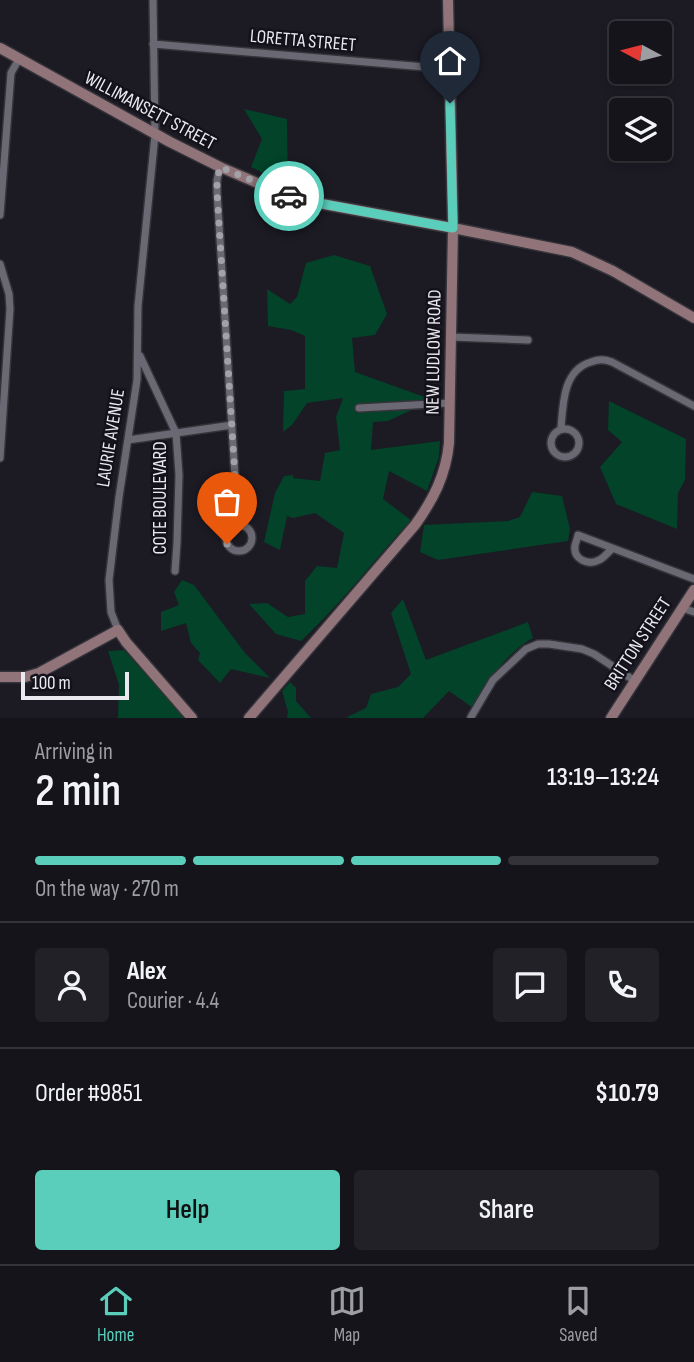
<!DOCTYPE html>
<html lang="en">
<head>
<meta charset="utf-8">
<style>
  :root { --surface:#15141a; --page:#222127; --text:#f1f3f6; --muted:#9d9ea2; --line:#343339; --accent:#5bcebb }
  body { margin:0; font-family:"Sofia Sans Condensed",sans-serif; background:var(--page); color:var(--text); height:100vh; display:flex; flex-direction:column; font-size:26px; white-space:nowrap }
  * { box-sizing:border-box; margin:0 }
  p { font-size:23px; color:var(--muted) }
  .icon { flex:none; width:38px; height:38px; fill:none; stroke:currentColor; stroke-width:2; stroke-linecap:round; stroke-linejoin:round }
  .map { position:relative; height:718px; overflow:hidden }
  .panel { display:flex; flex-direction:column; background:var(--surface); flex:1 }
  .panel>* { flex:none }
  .needle { width:46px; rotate:277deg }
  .controls { position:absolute; left:609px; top:21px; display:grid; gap:14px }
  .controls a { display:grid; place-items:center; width:63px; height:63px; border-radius:7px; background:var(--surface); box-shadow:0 4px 10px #0003,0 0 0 2px var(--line); font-size:35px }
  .scale { position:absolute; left:21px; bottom:18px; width:108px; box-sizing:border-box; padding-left:7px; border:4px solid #eae9ef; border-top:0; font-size:19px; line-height:24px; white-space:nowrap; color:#eae9ef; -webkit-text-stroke:5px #13111a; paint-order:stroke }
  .pin { position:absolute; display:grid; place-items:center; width:60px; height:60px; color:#fff; margin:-72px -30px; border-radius:50% 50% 50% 0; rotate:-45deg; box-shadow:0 0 7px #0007 }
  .pin .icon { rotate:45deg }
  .courier { position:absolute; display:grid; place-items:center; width:70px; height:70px; margin:-35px; border:5px solid #5bcebb; border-radius:50%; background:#fff; color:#222; box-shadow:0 2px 9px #0007 }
  .headline em { font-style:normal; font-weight:600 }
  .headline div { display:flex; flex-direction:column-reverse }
  .headline { display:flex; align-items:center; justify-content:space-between; height:119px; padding:0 35px }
  h1 { font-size:46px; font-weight:600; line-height:52px }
  .bar { display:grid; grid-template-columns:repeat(4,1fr); gap:10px 7px; align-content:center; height:84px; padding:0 35px }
  .bar i { height:9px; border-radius:5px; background:var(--line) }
  .bar .active { background:var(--accent) }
  .bar p { grid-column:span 4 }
  .line { display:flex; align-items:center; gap:18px; padding:0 35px; border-top:2px solid var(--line) }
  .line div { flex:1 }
  .round { display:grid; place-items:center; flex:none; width:74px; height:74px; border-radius:7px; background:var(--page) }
  .primary-button { display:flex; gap:14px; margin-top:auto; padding:14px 35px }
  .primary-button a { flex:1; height:80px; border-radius:7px; background:var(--accent); color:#111; font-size:28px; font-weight:600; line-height:80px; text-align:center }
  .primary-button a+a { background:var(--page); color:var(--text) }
  .tab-bar { display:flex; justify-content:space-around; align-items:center; height:98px; border-top:2px solid var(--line); background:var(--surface); font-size:19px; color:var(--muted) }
  .tab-bar a { display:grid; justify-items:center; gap:4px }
  .tab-bar .active { color:var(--accent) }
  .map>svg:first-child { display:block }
  .green { fill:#024329 }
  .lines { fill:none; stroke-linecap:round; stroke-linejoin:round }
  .street-casing { stroke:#343339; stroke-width:10 }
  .secondary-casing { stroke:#343339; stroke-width:13 }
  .street { stroke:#6a6873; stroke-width:7 }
  .secondary { stroke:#90747a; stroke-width:10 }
  .done { stroke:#a2a1a8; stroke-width:7; stroke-dasharray:0 12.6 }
  .route { stroke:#5bcebb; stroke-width:9 }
  .labels { text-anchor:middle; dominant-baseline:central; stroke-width:5; stroke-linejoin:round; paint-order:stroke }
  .street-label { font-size:19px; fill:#eae9ef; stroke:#13111a }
</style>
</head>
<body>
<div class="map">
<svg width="694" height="718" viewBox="0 0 694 718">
  <rect width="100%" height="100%" fill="#1c1a23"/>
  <path class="green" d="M244 109 287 119 288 186 251 167 262 139Z
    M334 255 370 266 387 314 375 335 352 338 355 372 433 400 388 421 373 422 371 450 440 441 439 457 427 491 389 471 383 499 411 520C374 560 341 604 301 641L276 634 249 604 267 603 288 617 305 614V581L317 566 337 568 344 533 315 513 293 518 287 516 280 550 264 542 275 493 284 476 293 475V478L320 481 325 453 340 450 336 417 343 398 307 403 292 425 283 432 284 391 305 389V336L291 330 268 326 267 289 290 304 297 297 306 263Z
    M609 401 686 439 685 480 678 493 677 529 616 504 600 467 622 442 608 430Z
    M532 492 562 496 570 529 568 541 438 560 420 552 424 525 508 521 520 517Z
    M182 580 194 585 245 653 270 678 231 669 220 683 198 660 200 653 191 643 186 623 161 631V612L179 605 174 592Z
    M403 599 426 660 528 622 533 638C505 654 488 681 473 708L449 691 423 718H348L347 717 366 708 371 694 398 687 411 674 391 613Z
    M124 650 185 718H118L119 685 108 651Z
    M290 682 296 688V701L311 718H287L288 712 282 691Z"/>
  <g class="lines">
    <g class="street-casing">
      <path id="street" d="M153 44 449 69
        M220 167 217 180V192L238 524
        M0 215 11 73 19 59
        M0 264 9 294 10 309 0 458
        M451 337 528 340
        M140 356 176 433 179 475 177 543 175 571
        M359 408 450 403
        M561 428C563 404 563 370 591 362 599 359 604 359 612 362L694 406
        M551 443a14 14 0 1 1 28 0a14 14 0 1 1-28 0Z
        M128 440 232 425
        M226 538a13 13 0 1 1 26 0a13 13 0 1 1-26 0Z
        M612 549C608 552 604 558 599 560 588 566 573 559 575 546 575 544 578 537 578 535L694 579
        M682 608 694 612
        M118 630 111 612 109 580 119 497 137 380 138 306 155 135 153 0
        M471 717 493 680 526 649 538 644H549L582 649 594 654 635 681"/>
    </g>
    <g class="secondary-casing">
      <path id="secondary" d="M0 48 170 142 220 167 269 188 295 198 323 204 453 228 572 252 613 271 694 318
        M0 677H25L39 673 118 630 126 642 192 718
        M249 718 415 525C433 500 446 475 449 443L453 228 448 0
        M611 718 694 590"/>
    </g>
    <use href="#street" class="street"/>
    <use href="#secondary" class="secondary"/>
  </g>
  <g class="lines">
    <path class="done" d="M227 544C224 534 228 527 238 524L217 192V180L220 167 289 196"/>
    <path class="route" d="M289 196 323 204 453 228 450 103"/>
  </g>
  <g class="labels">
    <g class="street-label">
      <text transform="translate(303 41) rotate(5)">LORETTA STREET</text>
      <text transform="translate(150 111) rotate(28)">WILLIMANSETT STREET</text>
      <text transform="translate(434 352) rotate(-89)">NEW LUDLOW ROAD</text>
      <text transform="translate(111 438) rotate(-81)">LAURIE AVENUE</text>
      <text transform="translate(160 498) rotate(-90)">COTE BOULEVARD</text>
      <text transform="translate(638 644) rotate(-57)">BRITTON STREET</text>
    </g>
  </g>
</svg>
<div class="controls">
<a><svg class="needle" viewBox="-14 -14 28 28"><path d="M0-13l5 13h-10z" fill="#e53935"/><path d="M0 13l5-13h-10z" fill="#9d9ea2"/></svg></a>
<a><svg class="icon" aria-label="layers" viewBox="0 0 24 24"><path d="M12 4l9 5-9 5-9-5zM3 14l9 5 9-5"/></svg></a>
</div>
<div class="scale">100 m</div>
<div class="pin" style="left:227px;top:544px;background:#ea580c"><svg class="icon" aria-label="bag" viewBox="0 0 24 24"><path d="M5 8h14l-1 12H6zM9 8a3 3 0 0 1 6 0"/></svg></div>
<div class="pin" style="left:450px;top:103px;background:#1f2937"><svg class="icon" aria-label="home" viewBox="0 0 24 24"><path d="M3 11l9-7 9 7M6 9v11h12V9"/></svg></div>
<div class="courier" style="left:289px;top:196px"><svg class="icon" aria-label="car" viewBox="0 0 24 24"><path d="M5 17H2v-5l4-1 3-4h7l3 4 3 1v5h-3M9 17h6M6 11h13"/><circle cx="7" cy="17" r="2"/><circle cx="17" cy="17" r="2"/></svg></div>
</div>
<section class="panel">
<div class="headline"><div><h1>2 min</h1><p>Arriving in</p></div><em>13:19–13:24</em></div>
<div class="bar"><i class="active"></i><i class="active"></i><i class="active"></i><i></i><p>On the way · 270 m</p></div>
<div class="line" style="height:126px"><a class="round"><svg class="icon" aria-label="person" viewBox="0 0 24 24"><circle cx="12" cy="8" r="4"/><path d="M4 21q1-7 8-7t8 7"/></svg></a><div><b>Alex</b><p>Courier · 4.4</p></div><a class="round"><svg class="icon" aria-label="chat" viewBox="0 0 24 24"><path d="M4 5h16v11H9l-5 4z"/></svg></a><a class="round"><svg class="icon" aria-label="phone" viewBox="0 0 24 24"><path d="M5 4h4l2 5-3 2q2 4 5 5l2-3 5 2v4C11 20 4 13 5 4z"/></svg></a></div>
<div class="line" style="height:91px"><div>Order #9851</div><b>$10.79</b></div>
<div class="primary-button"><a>Help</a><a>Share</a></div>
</section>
<nav class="tab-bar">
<a class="active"><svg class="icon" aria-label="home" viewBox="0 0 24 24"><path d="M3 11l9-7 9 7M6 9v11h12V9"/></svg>Home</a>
<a><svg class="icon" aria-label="map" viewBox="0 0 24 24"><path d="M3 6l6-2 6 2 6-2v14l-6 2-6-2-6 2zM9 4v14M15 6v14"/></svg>Map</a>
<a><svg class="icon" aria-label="saved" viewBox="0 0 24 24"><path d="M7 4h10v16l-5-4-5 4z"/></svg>Saved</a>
</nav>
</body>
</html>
